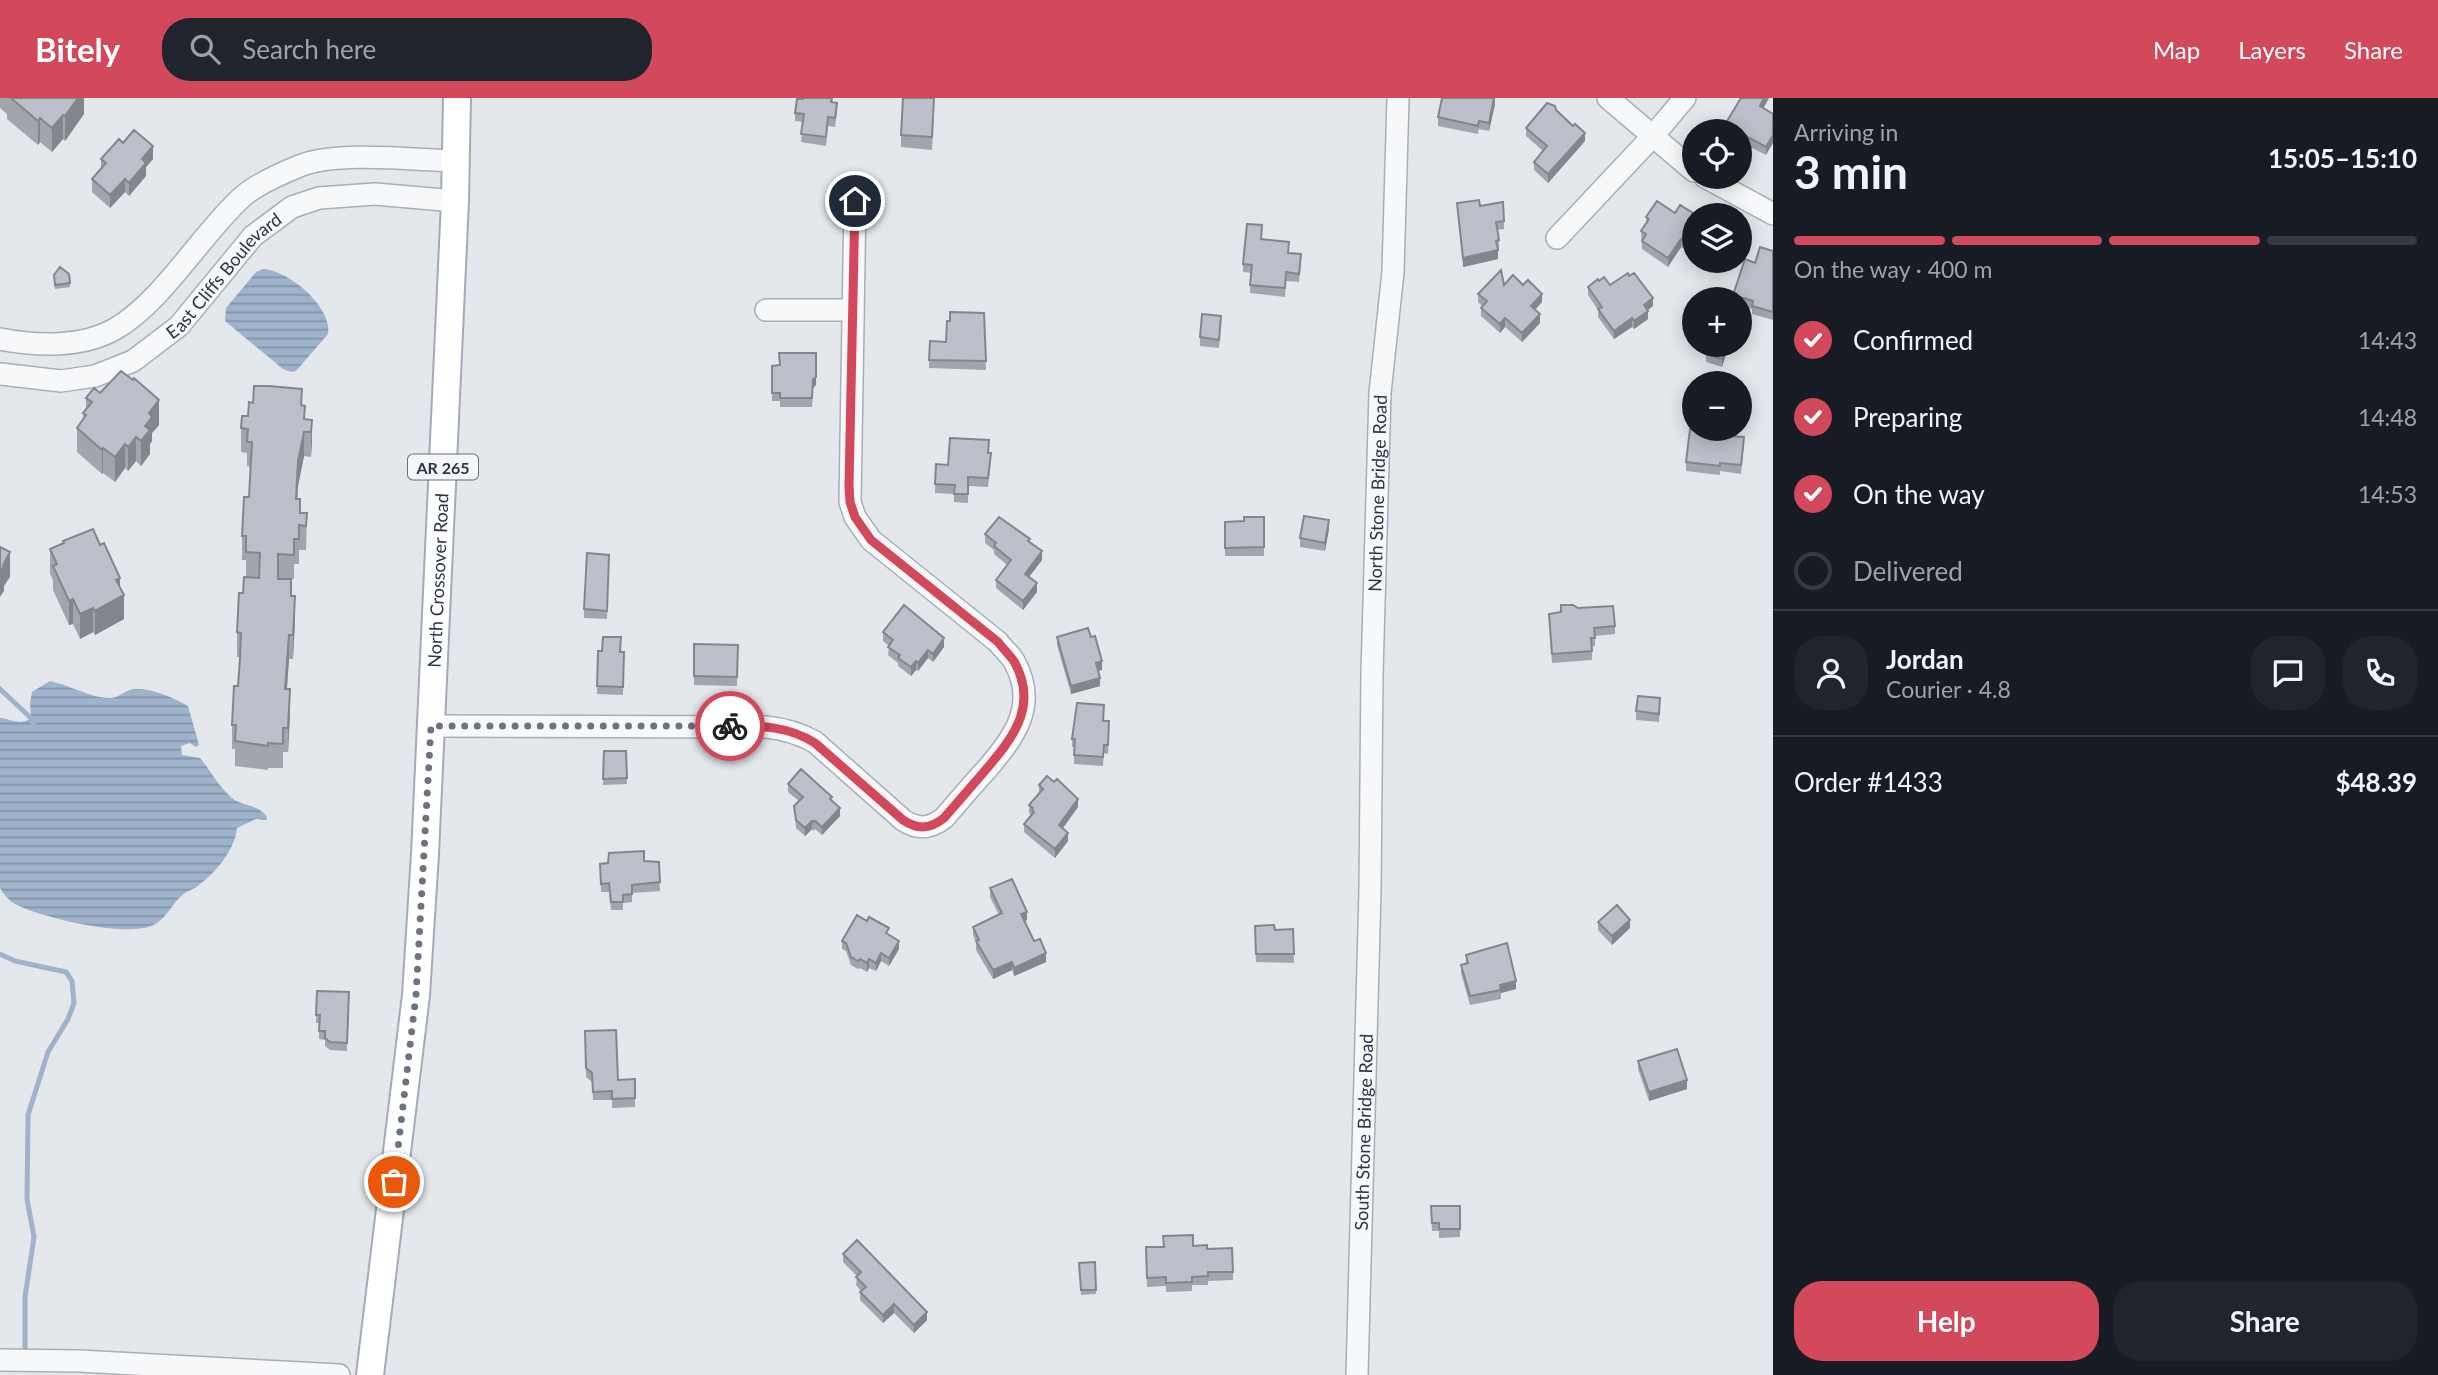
<!DOCTYPE html>
<html lang="en">
<head>
<meta charset="utf-8">
<style>
  :root { --surface:#171b24; --page:#20242c; --text:#f1f3f6; --muted:#9ea1a6; --line:#363941; --accent:#d1495b }
  body { margin:0; font-family:Lato,sans-serif; background:var(--page); color:var(--text); height:100vh; display:flex; flex-direction:column; font-size:26px; white-space:nowrap }
  * { box-sizing:border-box; margin:0 }
  p { font-size:23px; color:var(--muted) }
  .icon { flex:none; width:38px; height:38px; fill:none; stroke:currentColor; stroke-width:2; stroke-linecap:round; stroke-linejoin:round }
  .map { position:relative; flex:1; overflow:hidden }
  .details { display:flex; flex-direction:column; background:var(--surface); width:665px }
  .details>* { flex:none }
  .buttons { position:absolute; left:1682px; top:21px; display:grid; gap:14px }
  .buttons a { display:grid; place-items:center; width:70px; height:70px; border-radius:50%; background:var(--surface); box-shadow:0 4px 18px #0003; font-size:35px }
  .pin { position:absolute; display:grid; place-items:center; width:60px; height:60px; color:#fff; margin:-30px; border:4px solid #fff; border-radius:50%; box-shadow:0 2px 7px #0007 }
  .courier { position:absolute; display:grid; place-items:center; width:70px; height:70px; margin:-35px; border:5px solid #d1495b; border-radius:50%; background:#fff; color:#222; box-shadow:0 2px 9px #0007 }
  .headline em { font-style:normal; font-weight:700 }
  .headline div { display:flex; flex-direction:column-reverse }
  .headline { display:flex; align-items:center; justify-content:space-between; height:119px; padding:0 21px }
  h1 { font-size:46px; font-weight:700; line-height:52px }
  .bar { display:grid; grid-template-columns:repeat(4,1fr); gap:10px 7px; align-content:center; height:84px; padding:0 21px }
  .bar i { height:9px; border-radius:5px; background:var(--line) }
  .bar .current { background:var(--accent) }
  .bar p { grid-column:span 4 }
  .line { display:flex; align-items:center; gap:18px; padding:0 21px; border-top:2px solid var(--line) }
  .line div { flex:1 }
  .round { display:grid; place-items:center; flex:none; width:74px; height:74px; border-radius:28px; background:var(--page) }
  ol { padding:0 21px; list-style:none }
  li { display:flex; align-items:center; gap:21px; height:77px }
  li p { margin-inline-start:auto }
  li .icon { padding:7px; border-radius:50%; background:var(--accent); color:#fff; stroke-width:4 }
  li:last-child { color:var(--muted) }
  li i { width:38px; height:38px; border:4px solid var(--line); border-radius:50% }
  .primary-button { display:flex; gap:14px; margin-top:auto; padding:14px 21px }
  .primary-button a { flex:1; height:80px; border-radius:28px; background:var(--accent); color:#fff; font-size:28px; font-weight:700; line-height:80px; text-align:center }
  .primary-button a+a { background:var(--page); color:var(--text) }
  header { display:flex; align-items:center; gap:42px; box-sizing:border-box; height:98px; padding:0 35px; background:var(--accent); color:#fff }
  header strong { font-size:33px }
  nav { display:flex; gap:38px; margin-inline-start:auto; font-size:24px }
  .search { width:490px; height:63px; background:var(--page); display:flex; align-items:center; gap:18px; box-sizing:border-box; padding:0 24px; border-radius:28px; color:var(--muted); font-size:26px }
  main { display:flex; flex:1; min-height:0 }
  .map>svg:first-child { display:block }
  .water { fill:url(#water-rules) }
  .lines { fill:none; stroke-linecap:round; stroke-linejoin:round }
  .stream { stroke:#9fb4cc; stroke-width:5 }
  .minor-casing { stroke:#a9aeb7; stroke-width:24 }
  .major-casing { stroke:#a3abb8; stroke-width:30 }
  .minor { stroke:#f7f8fa; stroke-width:21 }
  .major { stroke:#fff; stroke-width:26 }
  .wall { fill:#a1a5ae }
  .shaded-wall { fill:#83868d }
  .building { fill:#bbc0ca; stroke:#83868d; stroke-width:2 }
  .done { stroke:#6c737f; stroke-width:7; stroke-dasharray:0 12.6 }
  .route { stroke:#d1495b; stroke-width:9 }
  .labels { text-anchor:middle; dominant-baseline:central; stroke-width:5; stroke-linejoin:round; paint-order:stroke }
  .shield { fill:#f4f6f9; stroke:#676e7b; stroke-width:2 }
  .shield-label { font-size:16px; font-weight:bold; fill:#2b3445 }
  .street-label { font-size:18px; fill:#2b3445; stroke:#f4f6f9 }
</style>
</head>
<body>
<header>
<strong>Bitely</strong>
<div class="search"><svg class="icon" aria-label="search" viewBox="0 0 24 24"><circle cx="10" cy="10" r="6"/><path d="M15 15l6 6"/></svg>Search here</div>
<nav><a>Map</a><a>Layers</a><a>Share</a></nav>
</header>
<main>
<div class="map">
<svg width="1773" height="1277" viewBox="0 0 1773 1277">
  <defs>
    <pattern id="water-rules" width="6" height="5" patternUnits="userSpaceOnUse" patternTransform="scale(1.75)"><rect width="6" height="5" fill="#9fb4cc"/><path d="M0 2.5h6" fill="none" stroke="#8293a7"/></pattern>
  </defs>
  <rect width="100%" height="100%" fill="#e4e7ec"/>
  <path class="water" d="M263 171C288 172 333 209 328 236L296 273 291 274 283 271 225 223 226 210 256 174Z
    M50 583C70 587 90 600 110 600 119 600 122 594 130 592 145 587 175 600 188 608L199 647 196 649 190 645 181 648 182 657 200 660C211 673 218 688 232 700 243 709 259 706 267 719L266 722 256 721 237 730C235 752 216 774 199 787 195 791 189 792 185 795 172 804 167 822 151 828 124 839 45 820 19 808 10 804 5 798 0 790V620C11 621 21 628 31 620L30 605 32 594Z"/>
  <g class="lines">
    <path class="stream" d="M0 591 31 620 34 626
      M0 856 15 863 66 874 72 883 74 905 68 921 48 954 28 1017 27 1101 34 1139 25 1199V1257"/>
    <g class="minor-casing">
      <g id="minor">
        <path d="M1608 0 1694 73"/>
        <path d="M1705 79 1773 116"/>
        <path d="M1557 140 1652 39 1685 0"/>
        <path d="M766 212H853"/>
        <path d="M0 241C36 248 82 250 115 231 162 204 200 138 241 100 256 86 282 75 302 67 340 53 414 62 456 63"/>
        <path id="s1" d="M0 276 61 283 95 278 133 263 179 228 253 138 292 109 319 100 375 96 455 103"/>
        <path d="M431 628 766 629C785 631 799 635 815 644L903 722C918 732 930 731 944 720 958 704 972 687 987 671 1014 639 1038 608 1015 565 1011 557 1003 551 998 544L871 442 855 419 850 404 855 103"/>
        <path d="M0 1262 79 1263 339 1277"/>
        <path id="s2" d="M1357 1277 1370 792 1372 575 1380 295 1393 174 1398 0"/>
      </g>
    </g>
    <g class="major-casing">
      <g id="major">
        <path id="s3" d="M370 1277 416 897 425 756 455 103 457 0"/>
      </g>
    </g>
    <use href="#minor" class="minor"/>
    <use href="#major" class="major"/>
  </g>
  <path class="wall" d="M0 0H84V16L65 43 63 41 52 54 40 44 38 47 7 21V16L0 10Z
    M1495 0V6L1489 33 1479 31 1478 36 1438 28V19Z
    M1741 0H1769L1763 10 1773 16 1766 57 1740 44V33H1724V28Z
    M832 4 837 14 835 29 828 28 826 48 801 44 803 24 795 23V15Z
    M1556 12 1585 43 1548 85 1534 72V64L1543 53 1526 38V30Z
    M934 13 932 52 901 49V37Z
    M123 45 153 61 146 69V78L129 98 125 94 110 110 92 94V81L101 70V61Z
    M1457 105 1480 108 1504 123V131L1497 132 1499 142V151H1497L1498 161 1463 169Z
    M1646 119 1692 133V140L1685 151 1681 149 1668 169 1642 151 1641 133 1646 125Z
    M1261 141 1289 155 1301 165 1299 184 1286 183 1285 199 1250 195 1251 175 1243 174V166Z
    M1773 153V222L1752 216V211L1740 207V201H1733V197L1755 165Z
    M54 177 70 185V189L55 191Z
    M1599 183 1653 208 1648 212V221L1634 231 1632 229 1614 241 1598 219V212L1588 197V189Z
    M1504 187 1542 204 1535 212 1540 225 1522 244 1505 229 1500 235 1481 218V210L1482 208 1478 204V196Z
    M984 215 986 272 929 270V262L946 244Z
    M1221 227 1219 250 1200 248V239Z
    M1728 247V250L1722 269 1706 264V256Z
    M772 268 816 287 813 290 812 309H780V303H772Z
    M100 295 159 327 152 335V343L150 346V356L141 368 136 363 128 373 125 370 115 384 103 375 102 376 77 354V330L83 321V315L86 311V300Z
    M302 307 305 321 312 322 311 359 304 358 298 388 297 401 300 415H307L306 452H299V466H294V481H284L291 498 295 522 293 561H289L287 591 290 615 288 654H283V670H268V672L235 668V651H232V627L238 588 240 559H237V534L243 495 259 479H246V462H242V438L249 399 250 369 247 368V355L241 354V330L248 318Z
    M1730 338 1744 348 1741 376 1720 373V377L1686 373V364Z
    M988 355 991 363 988 389 968 388V405L954 404V396L935 395 936 366 948 367Z
    M1264 419V458H1225V424L1244 423Z
    M1329 431 1325 453 1300 449V440Z
    M985 436 1030 444 1042 462 1029 479 1037 494 1023 512 996 490V482L1007 467 994 456V452L985 445Z
    M63 443 120 490 124 521 95 537 93 534 80 541 73 526 69 527 53 492V482L50 476V451L63 446Z
    M609 457 607 521 584 520V511Z
    M1578 510 1615 528V536L1595 538V548H1592V562L1552 565 1549 516 1561 515Z
    M883 534 944 549 933 564 928 560 918 573 916 572 911 578 898 568V565L888 557 889 548 883 543Z
    M1057 539 1102 572 1098 573 1100 588 1071 596 1057 547Z
    M694 546 738 547 737 588 694 587Z
    M598 553 624 554 623 597 597 596Z
    M1660 608 1659 624 1636 622V613Z
    M1104 623 1109 631 1108 656 1104 655 1103 668 1074 666V649H1072V641Z
    M604 653H626L627 686 603 687Z
    M788 686 832 703 840 718 822 737 815 731 813 733 812 731 805 738 796 730 794 708 799 703 788 694Z
    M1039 687 1078 709 1063 730 1068 743 1055 760 1024 734V726L1031 717 1029 715V707L1039 695Z
    M644 763 659 764 660 793 632 795V804L623 805V812H611L609 794H601L600 766Z
    M990 790 1027 822 1025 823 1034 843 1046 864 1014 878 1012 872 993 881 976 852V844L973 837V829L999 817 990 799Z
    M1598 824 1630 830 1612 847 1598 832Z
    M1255 828 1275 832 1293 831 1294 865 1256 864Z
    M889 837 899 851 889 868 881 863 876 873 869 870 867 874 860 870 858 871 851 867 846 853 842 851V843Z
    M1466 857 1516 891 1501 895V901L1470 907 1461 875V867L1466 866Z
    M317 893 349 894 347 953 330 952 325 948V942L319 941V925H316Z
    M585 933 618 982 635 981V1009L612 1010V1002H593L592 984 586 979Z
    M1638 963 1687 991 1649 1003 1638 971Z
    M1431 1108H1460V1139L1439 1140V1133H1432Z
    M1193 1148 1207 1151 1233 1174V1182L1208 1183V1187H1192V1193L1166 1194V1188L1147 1189 1146 1149Z
    M843 1156 927 1222 914 1235 894 1215 883 1225 860 1202V1194L861 1193 856 1187 857 1178 843 1164Z
    M1095 1164 1096 1196 1081 1197 1079 1165Z"/>
  <path class="shaded-wall" d="M78 0H84V16L65 43V18Z
    M1494 0 1495 6 1489 33V25Z
    M1764 0H1769L1760 16V8Z
    M63 17V41L52 54V30Z
    M40 20V44L38 47V23Z
    M1585 35V43L1548 85V76Z
    M1773 37V45L1766 57V49Z
    M153 48V61L146 69V78L129 98V85L142 61Z
    M125 81V94L110 110V97Z
    M1694 121V130L1692 133V140L1685 151V143L1688 129Z
    M1681 141V149L1668 169V160Z
    M1498 152V161L1463 169V160Z
    M1542 196V204L1531 216V208Z
    M1653 200V208L1644 215V207Z
    M1648 213V221L1634 231V223Z
    M1540 216V225L1522 244V235Z
    M1505 220V229L1500 235V226Z
    M1632 220V229L1614 241V233Z
    M1727 247H1728V250L1722 269V261Z
    M816 279V287L813 290 812 309 813 281Z
    M159 302V327L152 335V343L150 346V356L141 368V343L149 315Z
    M312 322V346L311 359V334Z
    M304 334V358L298 388 296 425 298 363Z
    M136 339V363L128 373V349Z
    M125 346V370L115 384V359Z
    M103 350V375L102 376V352Z
    M1329 422V431L1325 453V445Z
    M1042 453V462L1025 484V476Z
    M10 454V479L4 488V493L0 499V475L3 467Z
    M120 480V499L124 497V521L95 537V513L116 482Z
    M1037 485V494L1023 512V503Z
    M295 498V522L293 561V537Z
    M73 501V526L69 527V503Z
    M93 510V534L80 541V516Z
    M289 537V561L285 615V591Z
    M944 540V549L933 564V556Z
    M928 552V560L918 573V565Z
    M916 563V572L911 578V569Z
    M1102 563V572L1096 573V565Z
    M1100 580V588L1071 596V588Z
    M290 591V615L288 654V630Z
    M1078 701V709L1059 735V727Z
    M840 710V718L822 737V729Z
    M812 723V731L805 738V730Z
    M1068 735V743L1055 760V751Z
    M1027 814V822L1021 825V816Z
    M1630 822V830L1612 847V838Z
    M899 843V851L889 868V860Z
    M881 855V863L876 873V865Z
    M1046 855V864L1014 878V870Z
    M869 861V870L867 874V865Z
    M1012 864V872L993 881V872Z
    M1516 883V891L1501 895 1500 887Z
    M1687 982V991L1649 1003V994Z
    M894 1206V1215L883 1225V1217Z
    M927 1214V1222L914 1235V1227Z"/>
  <path class="building" d="M11 0H78L65 18 63 17 52 30 40 20 38 23Z
    M803 0H832L831 4 837 5 835 20 828 19 826 39 801 36 804 16 795 15 797 1H803Z
    M903 0H934L932 39 901 37Z
    M1442 0H1494L1489 25 1479 23 1478 28 1438 19Z
    M1741 0H1764L1760 8 1773 16V37L1766 49 1740 35V33H1736L1724 28Z
    M1547 5 1555 8 1556 12 1573 28 1575 26 1585 35 1548 76 1534 64 1547 48 1526 30Z
    M134 32 153 48 142 61 146 65 129 85 125 81 110 97 92 81 106 65 101 61 119 41 123 45Z
    M1479 102 1480 108 1503 104 1504 123 1496 124 1499 142 1496 143 1498 152 1463 160 1457 105Z
    M1657 103 1675 115 1680 107 1696 117H1694V121L1688 129 1692 132 1685 143 1681 141 1668 160 1642 143 1646 136 1641 133 1649 121 1646 119Z
    M1247 126 1262 127 1261 141 1289 144 1288 155 1301 156 1299 176 1286 174 1285 190 1250 187 1252 167 1243 166Z
    M1760 149 1773 153V214L1752 208 1753 203 1733 197 1745 161 1755 165Z
    M60 169 69 176 70 185 55 187 54 177Z
    M1501 172 1504 187 1513 177 1523 187 1528 182 1542 196 1531 208 1540 216 1522 235 1505 220 1500 226 1481 210 1487 203 1478 196Z
    M1628 175 1629 178 1634 175 1653 200 1644 207 1648 213 1634 223 1632 220 1614 233 1598 211 1602 209 1588 189 1598 181 1599 183 1604 179 1610 187Z
    M950 214 984 215 986 263 929 262 930 243 946 244 947 223H950Z
    M1202 216 1221 218 1219 242 1200 239Z
    M1709 247H1727L1722 261 1706 256Z
    M779 255H816V279L813 281 812 300H780V295H772V268L780 267Z
    M121 273 133 282 134 280 159 302 149 315 152 319 145 328 150 332 141 343 136 339 128 349 125 346 115 359 103 350 102 352 77 330 86 317 83 315 92 304 86 300 94 290 100 295Z
    M254 288H269L302 291 301 307 305 308 304 321 312 322 311 334H304L298 363 296 401H300V415H307L306 428 299 427V441H294V457L278 456V481H291V498H295L293 537H289L285 591H290L288 630H283V646L268 645V648L235 643 236 627H232L234 588H238L240 560 241 535 237 534 239 495H243L244 479 259 480 260 455 246 454V438H242L244 399H249L252 344H247L248 331 241 330 242 318H248L249 304 253 305Z
    M1690 331 1731 336 1730 338 1744 339 1741 367 1720 365V368L1686 364Z
    M950 340 989 342 988 355H991L988 380 968 379V396H954L955 387 935 386 936 366 948 367Z
    M1304 418 1329 422 1325 445 1300 440Z
    M999 419 1030 441 1028 443 1042 453 1025 476 1037 485 1023 503 996 482 1011 462 994 448 996 445 985 436Z
    M1244 419H1264V449L1225 450V424L1244 423Z
    M93 431 100 447 104 445 120 480 116 482 124 497 95 513 93 510 80 516 73 501 69 503 53 468 57 466 50 451 64 445 63 443Z
    M0 449 10 454 3 467 4 468 0 475Z
    M587 455 609 457 607 513 584 511Z
    M904 507 944 540 933 556 928 552 918 565 916 563 911 569 898 560 900 557 888 549 893 542 883 534Z
    M1561 507H1573L1578 510 1613 508 1615 528 1594 530 1595 540H1591L1592 553 1552 556 1549 516 1561 514Z
    M1088 530 1091 539 1095 538 1102 563 1096 565 1100 580 1071 588 1057 539Z
    M603 539H621L620 554H624L623 589 597 588 598 553H602Z
    M694 546 738 547 737 579 694 578Z
    M1638 598 1660 600 1659 616 1636 613Z
    M1077 605 1104 607 1103 623H1109L1108 647H1104L1103 659 1074 657 1075 641H1072Z
    M604 653H626L627 680 603 681Z
    M801 671 832 699 830 701 840 710 822 729 815 723 813 724 812 723 805 730 796 722 794 708 803 699 788 686Z
    M1047 678 1054 684 1057 681 1078 701 1059 727 1068 735 1055 751 1024 726 1034 714 1032 712 1033 710 1029 707 1043 691 1039 687Z
    M644 753V763L659 764 660 784 632 787V796L623 797V804H611L609 785 601 786 600 766 608 765 609 755Z
    M1012 781 1027 814 1021 816 1034 843 1040 841 1046 855 1014 870 1012 864 993 872 976 843 979 842 973 829 1002 815 990 790Z
    M1617 807 1630 822 1612 838 1598 824Z
    M857 817 867 823 869 819 889 830 886 835 899 843 889 860 881 855 876 865 869 861 867 865 860 861 858 863 851 859 846 845 842 843Z
    M1274 827 1275 832 1293 831 1294 856H1256L1255 828Z
    M1507 845 1516 883 1500 887 1501 892 1470 898 1461 867 1468 865 1466 857Z
    M317 893 349 894 347 945 330 944 325 940V933H319L320 917H316Z
    M616 932 618 982 635 981V1000L612 1001V993L593 994 592 975 586 970 585 933Z
    M1677 951 1687 982 1649 994 1638 963Z
    M1431 1108H1460V1131H1439V1125H1432Z
    M1193 1137V1148L1207 1147V1151L1232 1150 1233 1174H1208V1178L1192 1179V1184L1166 1185V1179L1147 1180 1146 1149H1164L1163 1138Z
    M857 1142 927 1214 914 1227 894 1206 883 1217 860 1194 866 1189 856 1179 861 1174 843 1156Z
    M1095 1164 1096 1192H1081L1079 1165Z"/>
  <g class="lines">
    <path class="done" d="M394 1084 416 897 431 628H730"/>
    <path class="route" d="M730 628C762 628 788 628 815 645L903 722C918 732 930 731 944 720 957 705 970 690 983 675 1011 642 1039 610 1015 565 1011 558 1003 551 998 544L871 442 855 419 850 404 849 388 855 103"/>
  </g>
  <g class="labels">
    <rect class="shield" x="408" y="356.5" width="70" height="25" rx="5"/>
    <g class="shield-label">
      <text x="443" y="369">AR 265</text>
    </g>
    <g class="street-label">
      <text stroke="none"><textPath href="#s1" startOffset="262">East Cliffs Boulevard</textPath></text>
      <text stroke="none"><textPath href="#s2" startOffset="882">North Stone Bridge Road</textPath></text>
      <text stroke="none"><textPath href="#s3" startOffset="798">North Crossover Road</textPath></text>
      <text stroke="none"><textPath href="#s2" startOffset="243">South Stone Bridge Road</textPath></text>
    </g>
  </g>
</svg>
<div class="buttons">
<a><svg class="icon" aria-label="locate" viewBox="0 0 24 24"><circle cx="12" cy="12" r="6"/><path d="M12 2v4M12 18v4M2 12h4M18 12h4"/></svg></a>
<a><svg class="icon" aria-label="layers" viewBox="0 0 24 24"><path d="M12 4l9 5-9 5-9-5zM3 14l9 5 9-5"/></svg></a>
<a>+</a>
<a>−</a>
</div>
<div class="pin" style="left:394px;top:1084px;background:#ea580c"><svg class="icon" aria-label="bag" viewBox="0 0 24 24"><path d="M5 8h14l-1 12H6zM9 8a3 3 0 0 1 6 0"/></svg></div>
<div class="pin" style="left:855px;top:103px;background:#1f2937"><svg class="icon" aria-label="home" viewBox="0 0 24 24"><path d="M3 11l9-7 9 7M6 9v11h12V9"/></svg></div>
<div class="courier" style="left:730px;top:628px"><svg class="icon" aria-label="bike" viewBox="0 0 24 24"><circle cx="6" cy="16" r="4"/><circle cx="18" cy="16" r="4"/><path d="M6 16l4-8h5l3 8M10 8l3 8H6M13 5h3"/></svg></div>
</div>
<section class="details">
<div class="headline"><div><h1>3 min</h1><p>Arriving in</p></div><em>15:05–15:10</em></div>
<div class="bar"><i class="current"></i><i class="current"></i><i class="current"></i><i></i><p>On the way · 400 m</p></div>
<ol>
<li><svg class="icon" aria-label="check" viewBox="0 0 24 24"><path d="M5 12l5 5 9-10"/></svg>Confirmed<p>14:43</p></li>
<li><svg class="icon" aria-label="check" viewBox="0 0 24 24"><path d="M5 12l5 5 9-10"/></svg>Preparing<p>14:48</p></li>
<li><svg class="icon" aria-label="check" viewBox="0 0 24 24"><path d="M5 12l5 5 9-10"/></svg>On the way<p>14:53</p></li>
<li><i></i>Delivered</li>
</ol>
<div class="line" style="height:126px"><a class="round"><svg class="icon" aria-label="person" viewBox="0 0 24 24"><circle cx="12" cy="8" r="4"/><path d="M4 21q1-7 8-7t8 7"/></svg></a><div><b>Jordan</b><p>Courier · 4.8</p></div><a class="round"><svg class="icon" aria-label="chat" viewBox="0 0 24 24"><path d="M4 5h16v11H9l-5 4z"/></svg></a><a class="round"><svg class="icon" aria-label="phone" viewBox="0 0 24 24"><path d="M5 4h4l2 5-3 2q2 4 5 5l2-3 5 2v4C11 20 4 13 5 4z"/></svg></a></div>
<div class="line" style="height:91px"><div>Order #1433</div><b>$48.39</b></div>
<div class="primary-button"><a>Help</a><a>Share</a></div>
</section>
</main>
</body>
</html>
